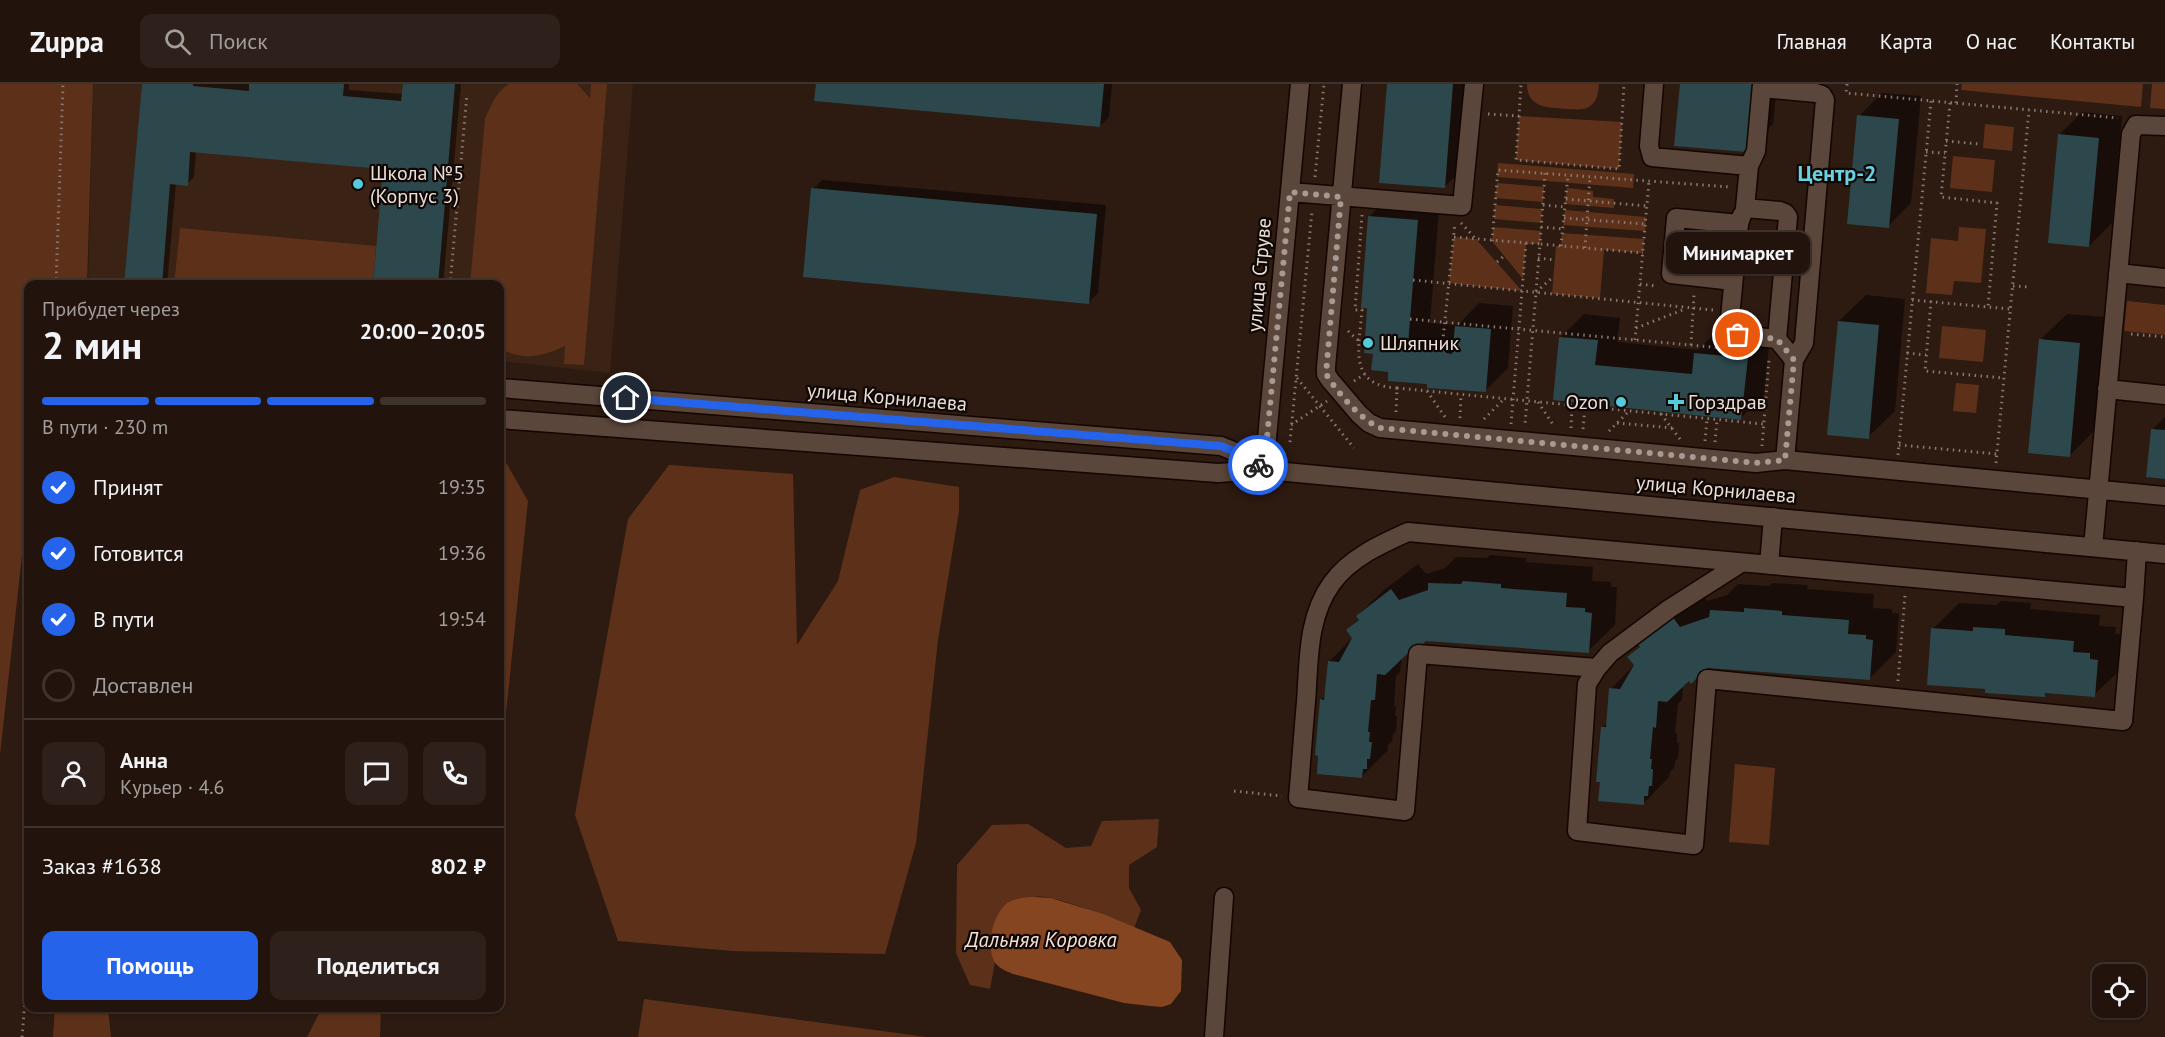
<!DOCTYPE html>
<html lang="ru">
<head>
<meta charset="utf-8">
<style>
  :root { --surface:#22140d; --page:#2e211b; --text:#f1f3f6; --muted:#a29e9d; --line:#3f332e; --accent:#2563eb }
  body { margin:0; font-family:"PT Sans",sans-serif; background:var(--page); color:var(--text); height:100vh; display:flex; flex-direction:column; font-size:22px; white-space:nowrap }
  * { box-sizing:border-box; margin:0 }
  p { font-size:20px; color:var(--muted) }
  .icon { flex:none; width:33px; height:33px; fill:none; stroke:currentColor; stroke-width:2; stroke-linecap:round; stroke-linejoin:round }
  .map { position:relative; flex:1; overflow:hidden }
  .drawer { position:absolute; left:24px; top:196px; width:480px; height:732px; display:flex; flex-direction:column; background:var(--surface); border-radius:12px; box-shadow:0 2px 4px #0004,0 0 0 2px var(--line) }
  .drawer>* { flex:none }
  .controls { position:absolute; left:2092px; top:880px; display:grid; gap:12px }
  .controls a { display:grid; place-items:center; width:54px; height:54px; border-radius:12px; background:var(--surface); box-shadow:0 2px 4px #0004,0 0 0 2px var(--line); font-size:30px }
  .pin { position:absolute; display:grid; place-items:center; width:51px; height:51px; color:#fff; margin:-26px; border:3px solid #fff; border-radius:50%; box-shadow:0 2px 6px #0007 }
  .courier { position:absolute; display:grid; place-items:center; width:60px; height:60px; margin:-30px; border:4px solid #2563eb; border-radius:50%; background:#fff; color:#222; box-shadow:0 2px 8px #0007 }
  .bubble { position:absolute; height:42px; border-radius:12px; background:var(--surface); box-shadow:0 2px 4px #0004,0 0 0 2px var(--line); font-size:20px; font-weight:700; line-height:42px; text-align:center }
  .overview em { font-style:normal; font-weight:700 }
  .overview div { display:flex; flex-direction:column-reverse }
  .overview { display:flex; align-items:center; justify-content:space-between; height:102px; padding:0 18px }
  h1 { font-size:39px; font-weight:700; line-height:45px }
  .bar { display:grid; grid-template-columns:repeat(4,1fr); gap:9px 6px; align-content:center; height:72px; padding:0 18px }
  .bar i { height:8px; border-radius:4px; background:var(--line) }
  .bar .active { background:var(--accent) }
  .bar p { grid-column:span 4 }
  .line { display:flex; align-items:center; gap:15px; padding:0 18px; border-top:2px solid var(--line) }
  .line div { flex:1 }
  .round { display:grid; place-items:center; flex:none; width:63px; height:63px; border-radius:12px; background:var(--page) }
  ol { padding:0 18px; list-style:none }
  li { display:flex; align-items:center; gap:18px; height:66px }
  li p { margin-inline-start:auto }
  li .icon { padding:6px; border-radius:50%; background:var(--accent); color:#fff; stroke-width:4 }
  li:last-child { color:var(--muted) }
  li i { width:33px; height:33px; border:3px solid var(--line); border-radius:50% }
  .action { display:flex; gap:12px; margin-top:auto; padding:12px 18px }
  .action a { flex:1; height:69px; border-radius:12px; background:var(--accent); color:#fff; font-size:24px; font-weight:700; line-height:69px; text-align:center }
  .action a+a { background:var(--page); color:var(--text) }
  header { display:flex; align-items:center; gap:36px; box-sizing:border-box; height:84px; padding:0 30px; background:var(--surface); border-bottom:2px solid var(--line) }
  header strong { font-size:28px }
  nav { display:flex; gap:33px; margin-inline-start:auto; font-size:21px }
  .search { width:420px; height:54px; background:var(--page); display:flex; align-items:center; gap:15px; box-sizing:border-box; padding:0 21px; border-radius:12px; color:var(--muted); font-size:22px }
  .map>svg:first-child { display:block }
  .built { fill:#3a2215 }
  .green { fill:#5d3119 }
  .water { fill:#854520 }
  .shadow { fill:#0007 }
  .building { fill:#2c484c }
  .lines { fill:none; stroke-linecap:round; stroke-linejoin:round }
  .minor-casing { stroke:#140501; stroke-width:21 }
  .path { stroke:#897971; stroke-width:3; stroke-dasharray:1.5 4.5; stroke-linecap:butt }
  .minor { stroke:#5b463b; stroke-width:18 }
  .done { stroke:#a89992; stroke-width:6; stroke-dasharray:0 10.8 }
  .route { stroke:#2563eb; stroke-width:8 }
  .poi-dot { fill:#54cadd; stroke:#0f0704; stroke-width:2 }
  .labels { text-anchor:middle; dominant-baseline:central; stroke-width:4.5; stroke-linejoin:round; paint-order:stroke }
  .poi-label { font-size:20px; fill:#ebded7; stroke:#0f0704; text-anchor:start }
  .street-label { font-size:20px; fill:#ebded7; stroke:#0f0704 }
  .water-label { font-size:21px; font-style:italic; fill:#f4e0d6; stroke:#0f0704 }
  .quarter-label { font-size:22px; font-weight:bold; fill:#68d1e2; stroke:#0f0704 }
</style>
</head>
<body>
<header>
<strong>Zuppa</strong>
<div class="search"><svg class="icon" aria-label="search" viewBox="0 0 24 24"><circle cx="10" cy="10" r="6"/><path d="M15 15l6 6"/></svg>Поиск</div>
<nav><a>Главная</a><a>Карта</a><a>О нас</a><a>Контакты</a></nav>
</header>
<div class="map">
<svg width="2165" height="953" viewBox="0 0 2165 953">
  <rect width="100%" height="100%" fill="#2d1a11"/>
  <path class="built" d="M93 0H633L610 289 500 277V201H88Z"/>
  <path class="green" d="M0 0H93L87 201H28V417L0 671Z
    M509 0H577L590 14 591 0H607L584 281 564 280 565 262C541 273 523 277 500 264V201H470L485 35C491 21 496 8 509 0Z
    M1527 0H1599C1598 8 1598 17 1590 22 1584 27 1575 25 1567 25 1549 24 1527 24 1527 0Z
    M1962 0H2143L2141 23 1961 6Z
    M2152 0H2165V25L2150 24Z
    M1519 32 1622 38 1619 85 1516 76Z
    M1985 40 2014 43 2012 67 1983 64Z
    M1953 72 1995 76 1992 108 1950 104Z
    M1498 79 1634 90 1633 104 1497 93Z
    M1497 99 1544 103 1543 118 1495 114Z
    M1567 104 1593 107V113L1614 115V124L1565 120Z
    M1495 121 1542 125 1541 139 1494 135Z
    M1565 126 1646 133 1645 147 1563 141Z
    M1493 143 1541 147 1540 160H1526L1523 195 1492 157Z
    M1959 143 1986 145 1981 199 1954 197 1952 211 1926 209 1931 154 1958 157Z
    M180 144 376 162 373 201H174Z
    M1562 149 1644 155 1643 169 1604 166 1600 214 1552 210 1556 162H1561Z
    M1454 153 1476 155 1522 207 1449 199Z
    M2127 217 2165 221V251L2124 247Z
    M1942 242 1986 246 1983 278 1939 274Z
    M1956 299 1979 301 1976 329 1953 327Z
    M500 368 528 417 502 668 500 660Z
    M669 381 793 390 797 561 838 497 860 406 894 393 959 403V427L938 556 916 759 885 870 732 867 618 857 575 731 628 435Z
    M1735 680 1775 684 1769 761 1729 758Z
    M1159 735 1157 763 1129 781V804L1141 826 1134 844C1115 836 1053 809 1034 813 1023 815 1010 824 1000 829L991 851 995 878 990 905 970 901 956 869 957 781 992 741 1028 740 1066 764 1091 762 1102 737Z
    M644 915 927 953H638Z
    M55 924H108L111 953H53Z
    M322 924H381L380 953H307Z"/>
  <path class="water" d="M1035 813 1051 814 1103 830 1170 858 1182 876 1181 907 1171 920 1162 923 1150 922 1124 919 1013 890C1006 887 998 884 994 877 986 859 993 831 1007 819 1015 814 1026 813 1035 813Z"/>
  <path class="shadow" d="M143 0H349V6L403 10 404 0H461L443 201H374L384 84 196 67 194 93 187 100 176 99 167 201H126Z
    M817 0H1112L1109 33 1100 42Z
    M1388 0H1477L1471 77 1444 103Z
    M1681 0H1777L1773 40 1747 66Z
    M1882 9 1921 12 1911 119 1888 142 1859 32Z
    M2082 28 2122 32 2112 139 2089 162 2059 51Z
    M822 96 1106 121 1098 209 1089 218 813 105Z
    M1392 110 1440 113 1430 239 1458 241 1479 219 1513 222 1508 284 1485 307 1429 299 1390 286 1374 269 1369 223V133Z
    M1696 150 1713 152 1710 169 1695 152Z
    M1866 211 1905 215 1895 327 1868 353 1839 237Z
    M1584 230 1620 234 1617 258 1698 266 1718 246 1770 252 1764 311 1741 334 1554 315 1561 253Z
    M2067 230 2106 233 2096 345 2069 372 2040 256Z
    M2165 333V393L2152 346Z
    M1490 471 1526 474V478L1593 483 1592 497 1611 498V503H1617L1615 541 1588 567 1425 556 1402 573 1400 588 1396 592 1394 622H1396L1395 632H1397L1396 647 1393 650 1392 657 1388 661V666L1361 693 1321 616 1326 611 1329 578 1353 553 1348 546 1359 535 1357 532 1384 506 1418 480 1426 490 1445 484 1456 473 1487 474Z
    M1772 499 1808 501 1807 505 1874 510 1873 524 1892 525V529L1899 530 1896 568 1870 594 1707 583 1683 600 1682 616 1678 619 1675 649H1677V659H1679L1678 674 1675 677 1674 684 1670 688 1669 693 1643 720 1603 643 1608 638 1611 605 1635 580 1629 573 1699 507 1707 517 1727 511 1738 500 1769 502Z
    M2001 517 2031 519 2030 525 2100 531 2099 542 2116 543 2115 550H2123L2121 585 2094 611 2048 608 2044 612 1987 603 1933 545 1959 519 1997 521Z"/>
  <path class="building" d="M142 0H193V2L249 7V0H344L343 12 401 17 403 0H455L438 201H373L383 85 190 68 188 102 170 100 162 201H124Z
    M816 0H1104L1100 43 814 17Z
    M1387 0H1453L1445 104 1379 99Z
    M1680 0H1753L1747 68 1674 62Z
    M1857 31 1899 35 1889 144 1847 140Z
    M2058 50 2099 54 2089 163 2048 159Z
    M811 104 1097 130 1089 220 803 193Z
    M1368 132 1418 136 1408 261 1446 264V269L1452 270 1455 242 1491 245 1486 308 1427 304V300L1388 297V288L1371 286 1373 270 1364 269 1367 224H1361Z
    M1693 151 1712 153 1710 171 1692 170Z
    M1838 237 1879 241 1869 355 1827 351Z
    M1559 253 1598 256 1595 281 1692 290 1694 269 1748 274 1741 336 1553 316Z
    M2039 255 2080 259 2070 373 2028 369Z
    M2151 345 2165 346V395L2146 393Z
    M1463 497 1501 500V504L1567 509 1566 523 1585 524V528L1592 529 1589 569 1426 557 1409 573 1407 570 1385 591 1377 590 1375 616H1371L1368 648H1370L1369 658H1372L1370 675H1367V685H1363L1362 694 1317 690 1318 672 1315 671 1320 615 1324 616 1328 577 1339 578 1352 554 1346 546 1359 536 1356 532 1391 505 1399 516 1428 506V499L1461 500Z
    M1744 524 1782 527V531L1849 536 1848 550 1866 551V555L1873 556 1870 596 1707 584 1691 600 1689 597 1667 618 1658 617 1656 644 1653 643 1650 675H1652L1651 685H1653L1652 702H1649L1648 712H1644V721L1598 717 1600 698H1596L1601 643H1606L1609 604 1620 605 1634 581 1627 573 1640 563 1637 559 1672 532 1680 543 1709 533 1710 526 1744 528Z
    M1973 543 2005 545V551L2074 557 2073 568 2090 569V575L2098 576 2095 613 2045 609V613L1985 609V605L1927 601 1931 544 1973 547Z"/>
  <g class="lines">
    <g class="minor-casing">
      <path id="minor" d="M1300 0 1264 386 2165 470
        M1352 0 1326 283V290L1330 296 1359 330 1369 339 1380 344 1756 379 1785 376 2165 412
        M1654 0 1649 62 1652 73 1749 82
        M1762 0 1756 67 1749 82 1745 124 1780 127 1785 129 1788 133 1777 255 1794 276 1785 376
        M1762 4 1816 9 1822 11 1825 16 1804 259 1794 276
        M1290 108 1462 122 1474 0
        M1742 131 1739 140 1729 244 1732 249 1738 251 1777 255
        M2118 189 2165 194
        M1733 197 1671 190 1676 134 1739 140
        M500 304 1221 362 1248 373 1264 386 1218 389 500 335
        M2107 305 2165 311
        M2093 463 2131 50 2136 41 2165 42
        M1741 479 1669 525 1610 569 1597 584 1587 600 1577 747 1694 761 1707 595 2123 637 2134 514
        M1769 481 1773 433
        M1597 584 1418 570 1405 727 1298 714C1301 682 1303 650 1306 618 1309 577 1307 533 1332 499 1350 474 1381 460 1408 448L2134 514 2137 467
        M1214 953 1224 813"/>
    </g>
    <path class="path" d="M1847 0 1846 9 2118 34
      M1950 19 1941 113 1997 119 1988 223
      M1956 19 1957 0
      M1488 30 1519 32 1521 0
      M1519 32 1516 76 1619 85 1624 0
      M1946 57 1979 60
      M1926 68 1945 69
      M1545 89 1540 160 1643 169
      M1315 93 1324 0
      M1566 115 1647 122
      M1543 121 1565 123
      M1564 134 1645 140
      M1461 139 1475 154
      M1541 143 1563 145
      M1454 153 1540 160 1525 340
      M1492 157 1498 86 1730 103
      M1561 162 1568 91
      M1585 164 1590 93
      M1538 174 1555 176
      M1497 178 1504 172
      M1413 196 1713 226
      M1640 200 1656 202
      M56 201 63 0
      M450 201 467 10
      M2013 202 2031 203
      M1536 208 1553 193
      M1912 216 2010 225
      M1931 217 1925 287 2004 294
      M1410 235 1722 264
      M1636 244 1685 225
      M1348 247 1359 257C1357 287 1365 302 1397 304L1396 328
      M2131 250 2165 253
      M1635 256 1649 97
      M1359 257 1362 226H1355L1362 131
      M1691 261 1694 211
      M1442 264 1455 139
      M1907 269 1926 271
      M1297 294 1354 364
      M1354 297 1365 290
      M1397 304 1763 340
      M1427 307 1445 333
      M1538 318 1554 342
      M1661 330 1680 355
      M1460 334 1461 311
      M1484 335 1504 315
      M1617 339 1673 344
      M1511 340 1526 159
      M1291 341 1327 317
      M1571 344 1572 322
      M1583 345 1585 323
      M1609 347 1629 327
      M1705 357 1707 335
      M1290 358 1312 127
      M1715 358 1717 336
      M1899 361 1997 370
      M1762 362 1769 275
      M1898 371 1931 17
      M1996 379 2029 26
      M1898 597 1905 511
      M1234 707 1282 712
      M22 953 28 881"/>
    <use href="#minor" class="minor"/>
  </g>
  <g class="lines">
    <path class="done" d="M1258 381 1264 386 1290 108 1341 113 1326 290C1338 309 1360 335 1380 344L1756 379 1785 376 1794 276 1777 255 1738 251"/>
    <path class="route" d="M626 314 1221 362 1248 373 1258 381"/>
  </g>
  <g class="poi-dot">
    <circle cx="358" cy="100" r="6"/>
    <circle cx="1368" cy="259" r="6"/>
    <circle cx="1621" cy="318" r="6"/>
    <path d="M1673 309h6v6h6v6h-6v6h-6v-6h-6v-6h6z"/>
  </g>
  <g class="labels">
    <g class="poi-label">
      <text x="370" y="89">Школа №5<tspan x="370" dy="23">(Корпус 3)</tspan></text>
      <text x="1380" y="259">Шляпник</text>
      <text x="1609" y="318" text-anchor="end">Ozon</text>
      <text x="1688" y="318">Горздрав</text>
    </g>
    <g class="street-label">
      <text transform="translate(1259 191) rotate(-85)">улица Струве</text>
      <text transform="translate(887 313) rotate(5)">улица Корнилаева</text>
      <text transform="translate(1716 405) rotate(5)">улица Корнилаева</text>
    </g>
    <g class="water-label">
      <text x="1041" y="855">Дальняя Коровка</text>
    </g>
    <g class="quarter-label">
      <text x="1837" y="89">Центр-2</text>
    </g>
  </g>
</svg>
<div class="controls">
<a><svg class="icon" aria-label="locate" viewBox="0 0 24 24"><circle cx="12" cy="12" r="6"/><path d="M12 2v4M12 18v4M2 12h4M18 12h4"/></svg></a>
</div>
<div class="pin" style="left:1738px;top:251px;background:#ea580c"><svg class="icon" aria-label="bag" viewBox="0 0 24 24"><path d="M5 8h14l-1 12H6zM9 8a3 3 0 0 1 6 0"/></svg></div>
<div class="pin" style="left:626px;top:314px;background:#1f2937"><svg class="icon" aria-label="home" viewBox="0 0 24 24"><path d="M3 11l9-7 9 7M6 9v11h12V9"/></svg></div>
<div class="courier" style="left:1258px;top:381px"><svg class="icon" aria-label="bike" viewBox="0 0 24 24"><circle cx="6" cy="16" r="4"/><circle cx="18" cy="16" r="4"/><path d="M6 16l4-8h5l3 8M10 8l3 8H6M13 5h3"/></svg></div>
<div class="bubble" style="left:1666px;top:148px;width:144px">Минимаркет</div>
<section class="drawer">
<div class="overview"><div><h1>2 мин</h1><p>Прибудет через</p></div><em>20:00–20:05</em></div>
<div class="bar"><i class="active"></i><i class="active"></i><i class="active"></i><i></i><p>В пути · 230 m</p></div>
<ol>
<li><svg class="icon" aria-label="check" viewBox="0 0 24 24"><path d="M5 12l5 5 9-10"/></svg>Принят<p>19:35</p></li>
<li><svg class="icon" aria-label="check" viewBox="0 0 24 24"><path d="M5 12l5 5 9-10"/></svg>Готовится<p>19:36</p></li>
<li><svg class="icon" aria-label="check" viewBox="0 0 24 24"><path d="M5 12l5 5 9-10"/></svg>В пути<p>19:54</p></li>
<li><i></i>Доставлен</li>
</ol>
<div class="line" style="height:108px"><a class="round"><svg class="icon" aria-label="person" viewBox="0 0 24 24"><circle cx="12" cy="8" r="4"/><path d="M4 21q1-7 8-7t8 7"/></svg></a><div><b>Анна</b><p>Курьер · 4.6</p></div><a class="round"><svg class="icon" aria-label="chat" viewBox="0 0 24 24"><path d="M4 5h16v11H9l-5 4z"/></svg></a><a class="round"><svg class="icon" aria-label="phone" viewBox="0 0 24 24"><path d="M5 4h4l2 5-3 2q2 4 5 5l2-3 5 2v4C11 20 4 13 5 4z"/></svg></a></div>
<div class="line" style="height:78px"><div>Заказ #1638</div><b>802 ₽</b></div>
<div class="action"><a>Помощь</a><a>Поделиться</a></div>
</section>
</div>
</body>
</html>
